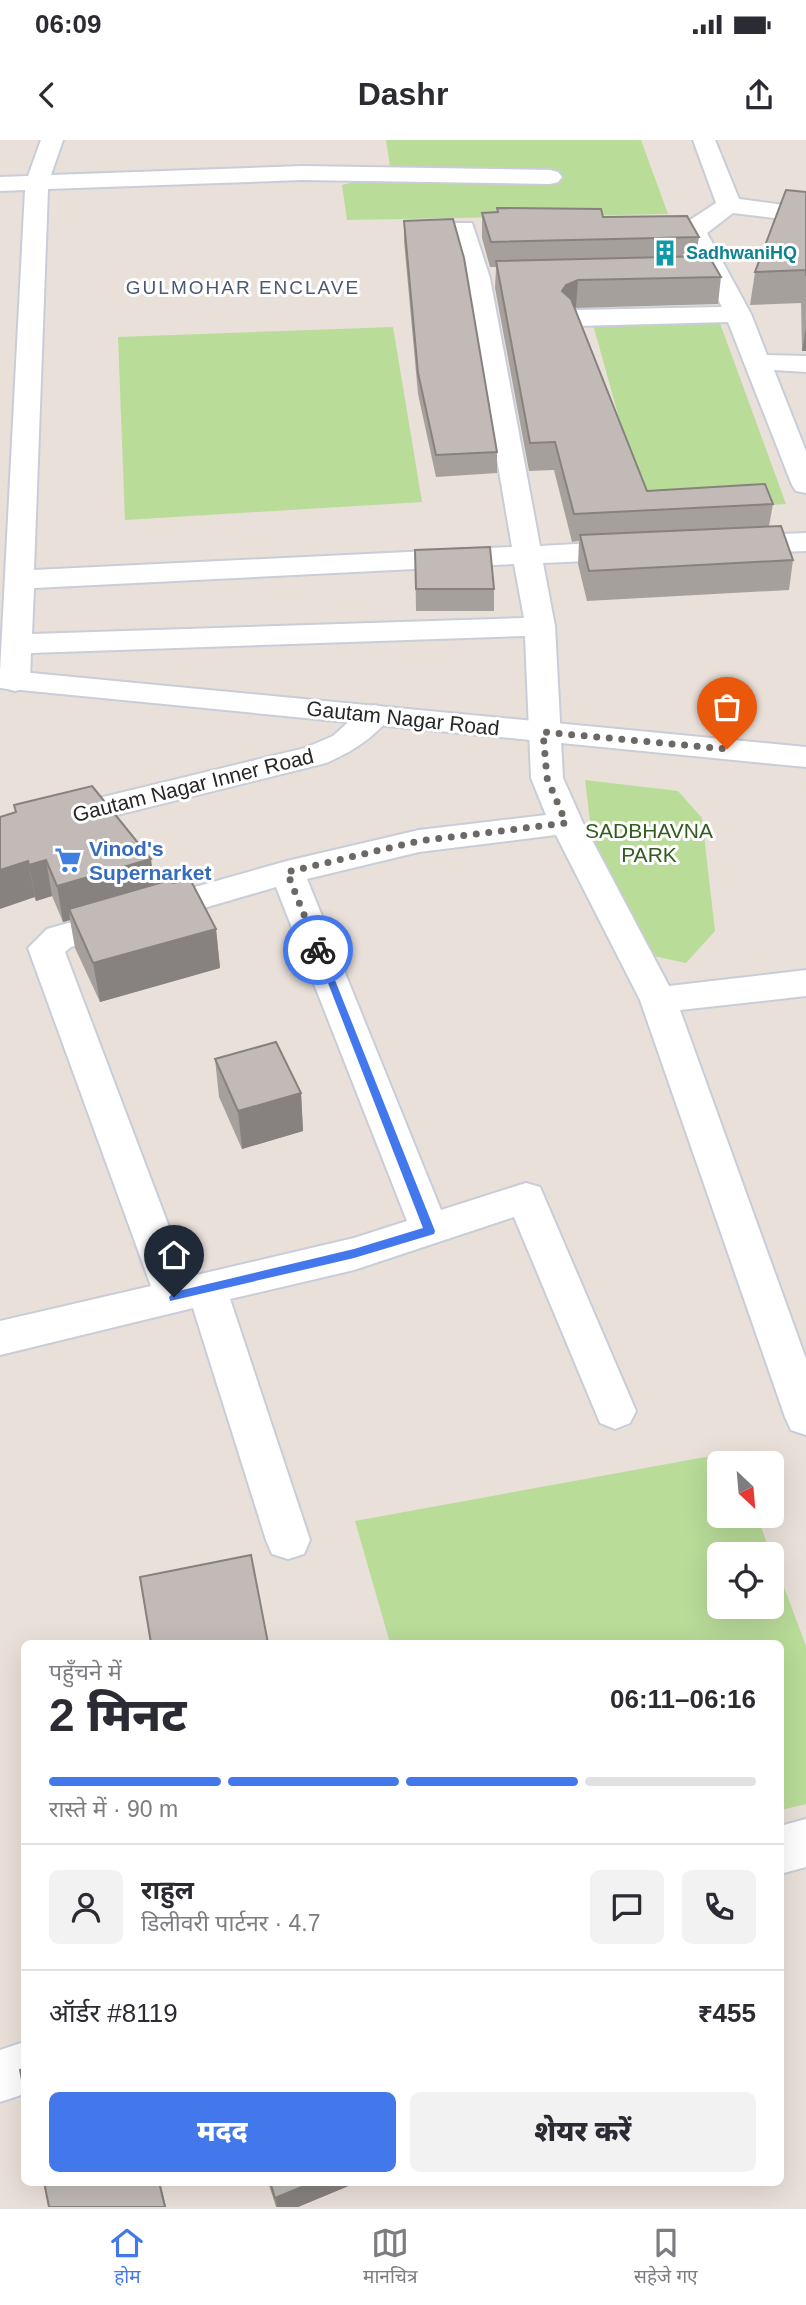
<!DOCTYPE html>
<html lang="hi">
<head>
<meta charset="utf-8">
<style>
  :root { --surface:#fff; --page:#f2f2f3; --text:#2b2b33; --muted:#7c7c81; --line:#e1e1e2; --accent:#4378ec }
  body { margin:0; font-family:Helvetica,"Noto Sans Devanagari",sans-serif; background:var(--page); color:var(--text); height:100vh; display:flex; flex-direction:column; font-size:26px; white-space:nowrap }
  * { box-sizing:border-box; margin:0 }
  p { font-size:23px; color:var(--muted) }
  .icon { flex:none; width:38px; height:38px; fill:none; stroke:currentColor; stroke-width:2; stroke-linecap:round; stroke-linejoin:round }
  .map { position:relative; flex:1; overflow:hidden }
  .side { position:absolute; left:21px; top:1500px; width:763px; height:546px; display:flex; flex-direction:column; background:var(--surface); border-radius:10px; box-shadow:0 7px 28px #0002 }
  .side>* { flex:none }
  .needle { width:46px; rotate:154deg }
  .buttons { position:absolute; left:707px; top:1311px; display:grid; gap:14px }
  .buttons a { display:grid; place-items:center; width:77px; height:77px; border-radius:10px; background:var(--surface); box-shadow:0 7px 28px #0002; font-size:35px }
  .pin { position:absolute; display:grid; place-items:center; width:60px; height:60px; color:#fff; margin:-72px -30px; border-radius:50% 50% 50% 0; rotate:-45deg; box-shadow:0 0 7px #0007 }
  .pin .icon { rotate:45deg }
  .courier { position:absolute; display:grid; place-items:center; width:70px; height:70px; margin:-35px; border:5px solid #4378ec; border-radius:50%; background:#fff; color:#222; box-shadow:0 2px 9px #0007 }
  .overview em { font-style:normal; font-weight:800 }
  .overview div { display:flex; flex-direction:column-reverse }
  .overview { display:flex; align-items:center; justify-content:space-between; height:119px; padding:0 28px }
  h1 { font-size:46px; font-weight:800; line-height:52px }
  .bar { display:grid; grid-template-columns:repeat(4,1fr); gap:10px 7px; align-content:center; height:84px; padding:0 28px }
  .bar i { height:9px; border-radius:5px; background:var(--line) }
  .bar .selected { background:var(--accent) }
  .bar p { grid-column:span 4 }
  .line { display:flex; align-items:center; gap:18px; padding:0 28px; border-top:2px solid var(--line) }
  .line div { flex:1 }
  .round { display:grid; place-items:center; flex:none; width:74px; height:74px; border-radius:10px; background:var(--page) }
  .cta { display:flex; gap:14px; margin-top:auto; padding:14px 28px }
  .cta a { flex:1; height:80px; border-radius:10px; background:var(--accent); color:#fff; font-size:28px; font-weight:800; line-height:80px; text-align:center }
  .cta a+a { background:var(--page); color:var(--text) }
  .status { display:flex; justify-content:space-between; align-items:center; height:49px; padding:0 35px; background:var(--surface); direction:ltr }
  .status svg { height:19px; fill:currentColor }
  header { display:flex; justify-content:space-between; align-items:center; height:91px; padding:0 28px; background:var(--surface); font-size:32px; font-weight:800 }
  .menu { display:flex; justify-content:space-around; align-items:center; height:98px; border-top:2px solid var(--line); background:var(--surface); font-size:19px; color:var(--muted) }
  .menu a { display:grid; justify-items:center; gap:4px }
  .menu .selected { color:var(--accent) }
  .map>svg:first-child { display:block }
  .green { fill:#b9dc99 }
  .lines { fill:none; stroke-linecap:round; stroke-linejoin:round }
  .street-casing { stroke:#c8cdd8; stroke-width:4 }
  .secondary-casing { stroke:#c8cdd8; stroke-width:4 }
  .street { fill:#fff; fill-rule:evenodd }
  .secondary { fill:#fff; fill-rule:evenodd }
  .wall { fill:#a6a09d }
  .shaded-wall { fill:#87827f }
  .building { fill:#c1bab6; stroke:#87827f; stroke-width:2 }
  .route { fill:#4378ec }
  .done { stroke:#6b6865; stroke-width:7; stroke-dasharray:0 12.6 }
  .labels { text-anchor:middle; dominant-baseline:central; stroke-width:6; stroke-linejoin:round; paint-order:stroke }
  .far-culture-label { font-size:18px; font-weight:bold; fill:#0d838f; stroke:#fff; text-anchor:start }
  .far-neighbourhood-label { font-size:19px; letter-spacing:2px; fill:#4b5874; stroke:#fff }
  .street-label { font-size:21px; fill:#272727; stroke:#fff }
  .park-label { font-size:21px; fill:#335d1e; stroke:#fff }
  .shop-label { font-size:21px; font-weight:bold; fill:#366cbe; stroke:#fff; text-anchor:start }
</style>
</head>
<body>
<div class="status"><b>06:09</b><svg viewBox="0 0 49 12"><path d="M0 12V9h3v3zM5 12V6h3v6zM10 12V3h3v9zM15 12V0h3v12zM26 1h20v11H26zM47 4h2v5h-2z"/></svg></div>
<header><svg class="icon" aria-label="back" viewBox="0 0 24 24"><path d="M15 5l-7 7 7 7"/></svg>Dashr<svg class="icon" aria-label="share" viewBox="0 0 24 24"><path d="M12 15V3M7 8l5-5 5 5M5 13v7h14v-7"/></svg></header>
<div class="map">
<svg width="806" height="2067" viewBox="0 0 806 2067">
  <rect width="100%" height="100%" fill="#e9e0d9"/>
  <path class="green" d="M386 0H641L668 74 347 80 342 45 391 33Z
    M717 175 786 364 645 371 592 181Z
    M393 187 422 362 125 380 118 197Z
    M585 640 678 651 702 678 715 791 686 823 617 808 592 697Z
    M733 1312 737 1323H719V1376H757L771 1414H719V1466H772V1415L806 1506V1664L781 1670 780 1503H390L355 1381Z"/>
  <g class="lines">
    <g class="street-casing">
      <path id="street" d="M41 0H63L51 35 302 26 550 30 558 32 562 37 558 42 550 44 302 40 48 49 34 430 512 407 466 138 452 88 456 83H472L490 138 540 406 630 401 640 404 644 410 640 416 630 419 543 423 555 486 563 638 583 683 669 846 806 830V856L680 870 806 1219V1295L791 1290 785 1277 640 860 556 695 419 712 307 739 441 1070 526 1043 540 1047 636 1271 630 1283 615 1289 600 1283 514 1077 354 1130 230 1159 310 1400 304 1414 288 1419 272 1414 266 1400 193 1168 0 1215V1181L151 1146 28 808 47 789 287 721 419 690 546 675 531 638 525 496 31 513 30 541 26 548 15 551 4 548 0 532 25 50 0 51V37L28 36ZM514 424 524 478 32 494 34 448ZM276 747 407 1081 354 1098 188 1137 65 812 71 807Z
        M693 0H715L739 59 806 68V82L733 73 707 93 751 174 767 215 806 216V232L774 230 806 311V353L796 351 792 345 728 182 576 186 567 183 563 178 567 173 576 170 722 167 683 93 690 80 716 63Z
        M806 393V411L735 414 725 411 721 405 725 399 735 396Z
        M375 565 386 568 391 575C375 598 351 612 326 623L0 704V682L305 608 333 596 364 568Z
        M806 1679V1727L780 1734V1686Z
        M24 1902V1954L0 1962V1910Z"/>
    </g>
    <g class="secondary-casing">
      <path id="secondary" d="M0 530 806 607V627L0 548Z"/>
    </g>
    <use href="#street" class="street"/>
    <use href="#secondary" class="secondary"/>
  </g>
  <path class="wall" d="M806 52V211H802L801 163 750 165 755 132Z
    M497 68 603 77 699 97 696 116 721 137 718 164 575 168 647 351 773 364 769 386 793 420 789 450 587 461 578 424 579 401 572 402 554 330 529 331 495 148 496 127H490L482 98V73L497 72Z
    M404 81 497 312V333L436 337 418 254 404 101Z
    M415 410 494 449V471H416Z
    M0 677 154 745 216 789 220 828 100 862 75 808 70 780 63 782 52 756 36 761Z
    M215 919 301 953 303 991 242 1009 219 957Z
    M268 2042H358L298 2067H276Z"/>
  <path class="shaded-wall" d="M578 140 576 167 564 172 562 151 566 145Z
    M806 188V211H802Z
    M151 719 156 755 69 769 70 780 63 782 57 746Z
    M46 720 52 756 36 761 29 725Z
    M28 721 35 757 0 769V730Z
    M216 789 220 828 100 862 93 823Z
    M301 953 303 991 242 1009 238 971Z
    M159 2042H160L166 2067H165Z
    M314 2042H358L298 2067H277L275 2058Z"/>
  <path class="building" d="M786 50 806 52V136V130L755 132Z
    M497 68 601 69 603 77 687 76 699 97 491 102 482 73 498 72Z
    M453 79 464 118 497 312 436 315 418 233 404 81Z
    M709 116 721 137 578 140 566 145 562 151 571 159 647 351 765 344 773 364 574 374 555 302 530 303 496 121Z
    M781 386 793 420 589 431 580 395Z
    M490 407 494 449H416L415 410Z
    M92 646 151 719 57 746 46 720 29 725 28 721 0 730V677L16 672 14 665Z
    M190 739 216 789 93 823 69 769 170 740 173 743Z
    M276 902 301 953 238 971 215 919Z
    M251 1415 268 1503H151L140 1437Z
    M24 1929V1950L20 1930Z
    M44 2042H159L165 2067H49Z
    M270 2042H314L275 2058Z"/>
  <path class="route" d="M314 807 323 810 435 1091 434 1094 354 1118 170 1161 169 1157 174 1152 354 1109 423 1088Z"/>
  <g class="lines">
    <path class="done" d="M318 810 287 732 419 701 566 683 547 638 543 592 727 609"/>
  </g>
  <defs>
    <g id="building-bare" transform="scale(2.1)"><path d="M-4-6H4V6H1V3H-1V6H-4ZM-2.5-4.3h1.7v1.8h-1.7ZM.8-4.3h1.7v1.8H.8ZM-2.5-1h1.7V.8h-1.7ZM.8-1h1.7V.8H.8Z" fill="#0f9aa8" stroke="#fff" stroke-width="2.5" paint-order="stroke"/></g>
    <g id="supermarket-bare" transform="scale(2.1)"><path d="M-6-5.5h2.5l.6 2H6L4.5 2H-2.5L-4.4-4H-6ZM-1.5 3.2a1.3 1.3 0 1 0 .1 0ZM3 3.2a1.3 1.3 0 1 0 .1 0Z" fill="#3f7fe0" stroke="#fff" stroke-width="2.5" paint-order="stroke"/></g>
  </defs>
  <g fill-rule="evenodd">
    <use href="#building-bare" x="665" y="113"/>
    <use href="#supermarket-bare" x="68" y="720"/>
  </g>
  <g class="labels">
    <g class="far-culture-label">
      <text x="686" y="113">SadhwaniHQ</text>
    </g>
    <g class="far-neighbourhood-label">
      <text x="243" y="147">GULMOHAR ENCLAVE</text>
    </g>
    <g class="street-label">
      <text transform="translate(403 578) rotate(6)">Gautam Nagar Road</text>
      <text transform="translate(193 645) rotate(-14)">Gautam Nagar Inner Road</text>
    </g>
    <g class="park-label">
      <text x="649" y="690">SADBHAVNA<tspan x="649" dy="24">PARK</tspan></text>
    </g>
    <g class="shop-label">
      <text x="89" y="708">Vinod's<tspan x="89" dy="24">Supernarket</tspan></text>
    </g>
  </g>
</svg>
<div class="buttons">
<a><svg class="needle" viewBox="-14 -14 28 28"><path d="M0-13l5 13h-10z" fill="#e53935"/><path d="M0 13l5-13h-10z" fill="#7c7c81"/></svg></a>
<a><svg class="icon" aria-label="locate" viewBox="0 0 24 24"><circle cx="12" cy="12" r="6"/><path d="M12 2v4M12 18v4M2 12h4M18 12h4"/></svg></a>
</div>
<div class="pin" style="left:727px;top:609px;background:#ea580c"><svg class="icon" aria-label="bag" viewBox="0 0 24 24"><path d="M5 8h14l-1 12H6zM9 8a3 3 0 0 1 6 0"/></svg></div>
<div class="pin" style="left:174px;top:1157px;background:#1f2937"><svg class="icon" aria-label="home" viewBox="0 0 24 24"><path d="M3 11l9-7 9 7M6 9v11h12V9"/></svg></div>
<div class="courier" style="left:318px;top:810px"><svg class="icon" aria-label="bike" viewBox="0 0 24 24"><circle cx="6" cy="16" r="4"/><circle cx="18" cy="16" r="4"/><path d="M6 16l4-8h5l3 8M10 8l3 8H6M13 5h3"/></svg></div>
<section class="side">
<div class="overview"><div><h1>2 मिनट</h1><p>पहुँचने में</p></div><em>06:11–06:16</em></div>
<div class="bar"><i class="selected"></i><i class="selected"></i><i class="selected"></i><i></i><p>रास्ते में · 90 m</p></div>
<div class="line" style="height:126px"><a class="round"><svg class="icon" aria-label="person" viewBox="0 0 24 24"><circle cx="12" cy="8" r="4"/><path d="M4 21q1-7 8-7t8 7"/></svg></a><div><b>राहुल</b><p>डिलीवरी पार्टनर · 4.7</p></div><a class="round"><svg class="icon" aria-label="chat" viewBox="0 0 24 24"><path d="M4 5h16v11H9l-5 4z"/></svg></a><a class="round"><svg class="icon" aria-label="phone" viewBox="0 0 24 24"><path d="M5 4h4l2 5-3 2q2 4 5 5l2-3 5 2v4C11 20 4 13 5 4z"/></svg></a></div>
<div class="line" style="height:91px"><div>ऑर्डर #8119</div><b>₹455</b></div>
<div class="cta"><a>मदद</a><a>शेयर करें</a></div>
</section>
</div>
<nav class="menu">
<a class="selected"><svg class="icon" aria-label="home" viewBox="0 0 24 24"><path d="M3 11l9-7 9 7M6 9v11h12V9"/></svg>होम</a>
<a><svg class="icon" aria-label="map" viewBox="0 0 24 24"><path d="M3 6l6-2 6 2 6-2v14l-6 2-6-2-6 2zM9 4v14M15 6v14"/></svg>मानचित्र</a>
<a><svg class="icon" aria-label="saved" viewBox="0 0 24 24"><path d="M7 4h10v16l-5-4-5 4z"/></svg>सहेजे गए</a>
</nav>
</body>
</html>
